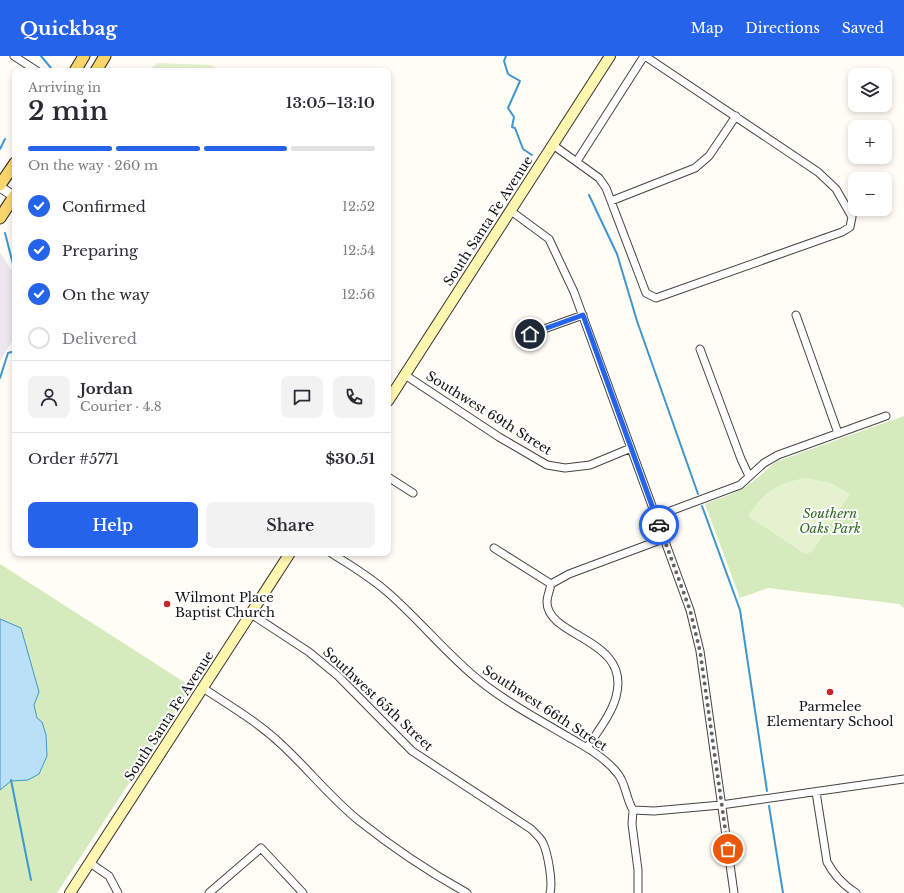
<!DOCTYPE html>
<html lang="en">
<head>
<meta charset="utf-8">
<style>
  :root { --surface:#fff; --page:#f2f2f3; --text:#2b2b33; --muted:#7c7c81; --line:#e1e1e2; --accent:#2563eb }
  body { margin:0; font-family:"Libre Baskerville",serif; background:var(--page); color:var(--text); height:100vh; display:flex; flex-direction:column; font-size:15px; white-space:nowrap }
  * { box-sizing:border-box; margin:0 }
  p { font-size:13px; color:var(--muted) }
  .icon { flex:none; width:22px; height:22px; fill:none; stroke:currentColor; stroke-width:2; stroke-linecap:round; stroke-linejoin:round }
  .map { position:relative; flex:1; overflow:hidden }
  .details { position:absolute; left:12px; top:12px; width:379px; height:488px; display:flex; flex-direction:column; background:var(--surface); border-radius:8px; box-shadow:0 2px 6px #0003 }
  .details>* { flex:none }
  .buttons { position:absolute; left:848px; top:12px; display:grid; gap:8px }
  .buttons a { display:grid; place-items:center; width:44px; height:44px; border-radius:8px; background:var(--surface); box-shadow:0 2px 6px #0003; font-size:20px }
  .pin { position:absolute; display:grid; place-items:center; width:34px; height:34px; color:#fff; margin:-17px; border:2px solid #fff; border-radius:50%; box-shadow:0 1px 4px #0007 }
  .courier { position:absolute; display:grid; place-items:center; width:40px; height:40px; margin:-20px; border:3px solid #2563eb; border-radius:50%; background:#fff; color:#222; box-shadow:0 1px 5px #0007 }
  .overview em { font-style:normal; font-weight:600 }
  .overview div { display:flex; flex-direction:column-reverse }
  .overview { display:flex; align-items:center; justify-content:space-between; height:68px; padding:0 16px }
  h1 { font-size:26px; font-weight:600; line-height:30px }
  .bar { display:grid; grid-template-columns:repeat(4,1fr); gap:6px 4px; align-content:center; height:48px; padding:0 16px }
  .bar i { height:5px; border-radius:3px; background:var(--line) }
  .bar .selected { background:var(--accent) }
  .bar p { grid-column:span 4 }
  .line { display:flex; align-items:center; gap:10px; padding:0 16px; border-top:1px solid var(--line) }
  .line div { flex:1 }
  .round { display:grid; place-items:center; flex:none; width:42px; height:42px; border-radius:8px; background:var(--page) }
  ol { padding:0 16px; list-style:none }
  li { display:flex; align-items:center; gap:12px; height:44px }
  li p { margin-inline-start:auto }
  li .icon { padding:4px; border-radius:50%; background:var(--accent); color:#fff; stroke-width:4 }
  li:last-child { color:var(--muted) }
  li i { width:22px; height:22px; border:2px solid var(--line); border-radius:50% }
  .cta { display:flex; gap:8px; margin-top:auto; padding:8px 16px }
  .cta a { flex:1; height:46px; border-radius:8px; background:var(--accent); color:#fff; font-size:16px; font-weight:600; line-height:46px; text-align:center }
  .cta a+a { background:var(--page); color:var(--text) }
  header { display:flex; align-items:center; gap:24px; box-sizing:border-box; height:56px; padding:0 20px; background:var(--accent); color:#fff }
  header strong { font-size:19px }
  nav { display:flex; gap:22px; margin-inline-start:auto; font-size:14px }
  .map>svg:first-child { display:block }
  .industrial { fill:#eee6ef }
  .green { fill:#d5ebbd }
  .pitch { fill:#e6f2cf }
  .water { fill:#b9e0f7; stroke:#3f96cf }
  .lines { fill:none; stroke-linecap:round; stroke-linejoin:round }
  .stream { stroke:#3f96cf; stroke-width:2 }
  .minor-casing { stroke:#444; stroke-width:9 }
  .tertiary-casing { stroke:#444; stroke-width:11 }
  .secondary-casing { stroke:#333; stroke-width:12 }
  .primary-casing { stroke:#222; stroke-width:13 }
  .minor { stroke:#fff; stroke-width:7 }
  .tertiary { stroke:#fff; stroke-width:9 }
  .secondary { stroke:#fff6b0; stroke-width:10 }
  .primary { stroke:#f9d66b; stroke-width:11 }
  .done { stroke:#646461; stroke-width:4; stroke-dasharray:0 7.2 }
  .route { stroke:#2563eb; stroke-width:5 }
  .poi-dot { fill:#c4262e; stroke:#fff; stroke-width:1.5 }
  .labels { text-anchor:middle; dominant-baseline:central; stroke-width:4; stroke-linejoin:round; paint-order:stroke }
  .street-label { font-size:13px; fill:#111; stroke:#fff }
  .park-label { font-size:13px; font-style:italic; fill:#2f6b1f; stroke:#fff }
  .poi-label { font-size:13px; fill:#111; stroke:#fff; text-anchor:start }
</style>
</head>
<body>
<header>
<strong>Quickbag</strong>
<nav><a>Map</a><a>Directions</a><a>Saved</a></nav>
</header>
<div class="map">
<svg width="904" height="837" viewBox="0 0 904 837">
  <rect width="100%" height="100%" fill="#fffdf5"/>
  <path class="industrial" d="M0 196 11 214 15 217V280L0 305Z"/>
  <path class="green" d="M904 360V552L899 548 768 532 740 542 705 448C721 442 737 437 751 427 761 420 768 411 778 405Z
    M0 508 192 631 57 837H0Z"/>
  <path class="pitch" d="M158 7 211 9 222 15H147Z
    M806 422 831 427 850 438 812 496 805 498 748 460C762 437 779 426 806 422Z"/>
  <path class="water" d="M0 563 21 572 39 636 34 649 37 662 42 666 46 679 47 700 39 718 28 724 11 725 0 734Z"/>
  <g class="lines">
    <path class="stream" d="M41 0 51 12 49 15
      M506 0 504 5 508 18 520 25 508 52 514 61 512 71 515 72 523 93 532 99
      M0 93 5 83
      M589 139 617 198 637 265 698 438
      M5 177 13 208 15 209
      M0 322 8 297 15 295
      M702 450 740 554 767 735
      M11 724 31 824
      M769 750 783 837"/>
    <g class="minor-casing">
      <path id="minor" d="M14 0 37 15
        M553 89 599 122 606 132 646 237 656 242 842 176 850 171 852 161 836 133 818 116 645 0
        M577 105 644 0
        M611 145 695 112 709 100 736 60
        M511 155 549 183 574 236 690 554 700 595 734 837
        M796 259 838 377
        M530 278 583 259
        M700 293 741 403 749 420
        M405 319 499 381 547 409 565 412 590 409 631 392
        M388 421 413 437
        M657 460 740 429 764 407 778 399 886 360
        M494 492 551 528
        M331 497C350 509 369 520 386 535 419 563 446 598 480 625 507 647 540 664 570 682 586 691 606 702 618 718 626 728 626 743 633 754L654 755 721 749 904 723
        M251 558 309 596 338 620 412 695 531 773C535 777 541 782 543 787 548 798 553 826 550 837
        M203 632C230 650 258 666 282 689 308 713 330 741 358 764 392 791 429 816 467 837
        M587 692C597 676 611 659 616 641 632 582 547 582 547 546 547 540 550 534 551 528L569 518 663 483
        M816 736 827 806C834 819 843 829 856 837
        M633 754 632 768 638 814V837
        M90 807 109 820 118 837
        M209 837 261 792 303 837"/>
    </g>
    <g class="tertiary-casing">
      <path id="tertiary" d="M0 131 15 141"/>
    </g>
    <g class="secondary-casing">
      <path id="secondary" d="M388 345 610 0
        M70 837 290 497"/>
    </g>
    <g class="primary-casing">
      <path id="primary" d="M75 15 84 0
        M96 15 105 0
        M0 129 15 107
        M0 162 15 139"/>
    </g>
    <use href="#minor" class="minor"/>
    <use href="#tertiary" class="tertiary"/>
    <use href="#secondary" class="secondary"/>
    <use href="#primary" class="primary"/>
  </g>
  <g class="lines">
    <path class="done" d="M659 469 690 554 700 595 728 793"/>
    <path class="route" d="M530 278 583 259 659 469"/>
  </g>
  <g class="poi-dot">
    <circle cx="167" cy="548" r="4"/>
    <circle cx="830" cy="636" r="4"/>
  </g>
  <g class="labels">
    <g class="street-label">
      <text transform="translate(488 165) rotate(-57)">South Santa Fe Avenue</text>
      <text transform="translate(489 357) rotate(32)">Southwest 69th Street</text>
      <text transform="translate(378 643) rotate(43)">Southwest 65th Street</text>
      <text transform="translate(545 652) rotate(33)">Southwest 66th Street</text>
      <text transform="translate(169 660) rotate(-57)">South Santa Fe Avenue</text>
    </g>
    <g class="park-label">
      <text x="830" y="457">Southern<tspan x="830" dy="15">Oaks Park</tspan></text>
    </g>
    <g class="poi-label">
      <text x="175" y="541">Wilmont Place<tspan x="175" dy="15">Baptist Church</tspan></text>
      <text x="830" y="650" text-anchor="middle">Parmelee<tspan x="830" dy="15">Elementary School</tspan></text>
    </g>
  </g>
</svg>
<div class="buttons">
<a><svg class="icon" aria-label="layers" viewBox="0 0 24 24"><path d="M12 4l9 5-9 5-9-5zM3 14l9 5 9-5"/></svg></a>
<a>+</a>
<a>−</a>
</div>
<div class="pin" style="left:728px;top:793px;background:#ea580c"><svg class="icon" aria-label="bag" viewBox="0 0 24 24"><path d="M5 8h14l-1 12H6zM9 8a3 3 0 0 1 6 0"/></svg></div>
<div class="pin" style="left:530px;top:278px;background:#1f2937"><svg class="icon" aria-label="home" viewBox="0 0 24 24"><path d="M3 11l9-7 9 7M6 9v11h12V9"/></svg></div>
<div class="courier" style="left:659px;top:469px"><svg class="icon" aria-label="car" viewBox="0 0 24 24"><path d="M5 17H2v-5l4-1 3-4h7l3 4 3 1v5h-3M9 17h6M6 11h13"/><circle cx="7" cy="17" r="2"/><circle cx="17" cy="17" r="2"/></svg></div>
<section class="details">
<div class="overview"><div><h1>2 min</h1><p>Arriving in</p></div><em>13:05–13:10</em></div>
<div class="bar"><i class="selected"></i><i class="selected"></i><i class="selected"></i><i></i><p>On the way · 260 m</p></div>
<ol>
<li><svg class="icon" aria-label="check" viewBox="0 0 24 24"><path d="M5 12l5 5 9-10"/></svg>Confirmed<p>12:52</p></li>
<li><svg class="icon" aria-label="check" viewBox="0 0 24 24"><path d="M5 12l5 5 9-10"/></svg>Preparing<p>12:54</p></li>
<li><svg class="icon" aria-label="check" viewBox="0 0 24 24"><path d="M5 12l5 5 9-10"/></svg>On the way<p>12:56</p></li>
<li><i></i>Delivered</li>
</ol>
<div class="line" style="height:72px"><a class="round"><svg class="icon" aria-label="person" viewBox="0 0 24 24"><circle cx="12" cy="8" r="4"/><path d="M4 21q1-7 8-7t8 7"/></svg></a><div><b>Jordan</b><p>Courier · 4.8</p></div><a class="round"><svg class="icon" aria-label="chat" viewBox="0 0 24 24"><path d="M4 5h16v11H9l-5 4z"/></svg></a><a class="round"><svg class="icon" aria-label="phone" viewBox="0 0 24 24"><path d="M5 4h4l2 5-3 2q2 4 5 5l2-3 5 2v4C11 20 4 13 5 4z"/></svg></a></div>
<div class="line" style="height:52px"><div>Order #5771</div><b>$30.51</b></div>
<div class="cta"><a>Help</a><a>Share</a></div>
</section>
</div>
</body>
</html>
